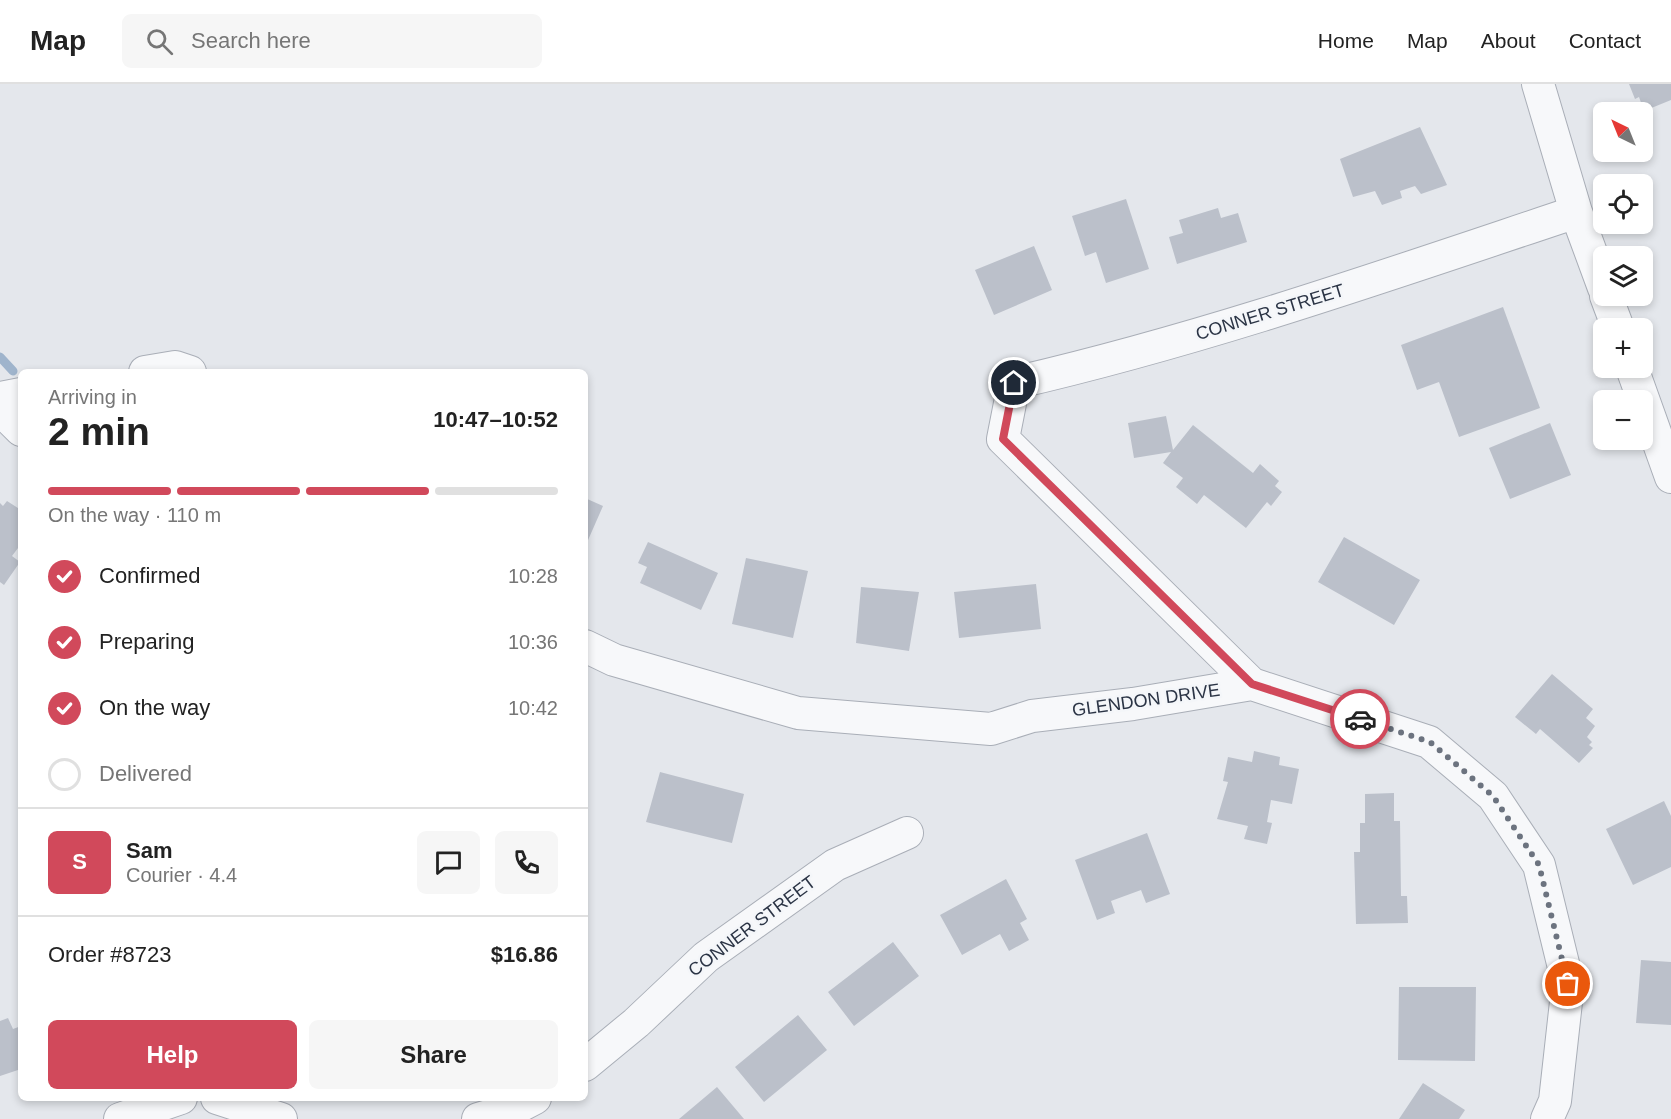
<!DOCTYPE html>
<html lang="en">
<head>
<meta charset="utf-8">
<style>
  :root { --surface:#fff; --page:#f6f6f6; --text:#222; --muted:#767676; --line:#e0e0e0; --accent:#d1495b }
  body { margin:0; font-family:Helvetica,sans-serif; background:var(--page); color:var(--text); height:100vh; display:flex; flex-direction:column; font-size:22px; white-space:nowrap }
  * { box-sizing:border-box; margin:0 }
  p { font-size:20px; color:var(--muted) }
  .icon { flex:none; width:33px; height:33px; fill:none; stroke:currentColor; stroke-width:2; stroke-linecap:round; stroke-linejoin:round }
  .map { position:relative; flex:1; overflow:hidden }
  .side { position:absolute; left:18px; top:285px; width:570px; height:732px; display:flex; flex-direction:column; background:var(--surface); border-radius:9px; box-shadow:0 3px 9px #0003 }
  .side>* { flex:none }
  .needle { width:39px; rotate:317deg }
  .fabs { position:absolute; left:1593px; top:18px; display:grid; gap:12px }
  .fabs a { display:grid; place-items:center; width:60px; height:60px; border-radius:9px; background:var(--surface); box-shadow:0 3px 9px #0003; font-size:30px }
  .pin { position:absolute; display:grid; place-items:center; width:51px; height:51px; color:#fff; margin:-26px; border:3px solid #fff; border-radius:50%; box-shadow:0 2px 6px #0007 }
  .courier { position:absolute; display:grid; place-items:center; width:60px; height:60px; margin:-30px; border:4px solid #d1495b; border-radius:50%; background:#fff; color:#222; box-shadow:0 2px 8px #0007 }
  .summary em { font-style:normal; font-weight:700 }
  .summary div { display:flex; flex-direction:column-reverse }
  .summary { display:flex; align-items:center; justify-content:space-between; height:102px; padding:0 30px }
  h1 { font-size:39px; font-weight:700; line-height:45px }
  .bar { display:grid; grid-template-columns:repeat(4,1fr); gap:9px 6px; align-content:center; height:72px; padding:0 30px }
  .bar i { height:8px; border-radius:4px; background:var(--line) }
  .bar .on { background:var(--accent) }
  .bar p { grid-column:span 4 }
  .line { display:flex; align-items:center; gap:15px; padding:0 30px; border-top:2px solid var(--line) }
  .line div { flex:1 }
  .round { display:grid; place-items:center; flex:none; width:63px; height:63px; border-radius:9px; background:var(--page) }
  ol { padding:0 30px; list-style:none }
  li { display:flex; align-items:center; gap:18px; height:66px }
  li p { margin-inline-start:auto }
  li .icon { padding:6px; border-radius:50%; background:var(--accent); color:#fff; stroke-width:4 }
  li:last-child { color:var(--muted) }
  li i { width:33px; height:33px; border:3px solid var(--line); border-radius:50% }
  .action { display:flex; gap:12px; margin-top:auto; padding:12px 30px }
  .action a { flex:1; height:69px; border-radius:9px; background:var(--accent); color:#fff; font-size:24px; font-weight:700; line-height:69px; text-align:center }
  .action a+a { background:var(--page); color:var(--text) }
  header { display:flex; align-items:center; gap:36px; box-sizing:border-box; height:84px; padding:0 30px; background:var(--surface); border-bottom:2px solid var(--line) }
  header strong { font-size:28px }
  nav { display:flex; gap:33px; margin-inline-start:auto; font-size:21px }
  .search { width:420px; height:54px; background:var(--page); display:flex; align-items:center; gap:15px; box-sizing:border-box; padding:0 21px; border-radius:9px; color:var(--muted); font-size:22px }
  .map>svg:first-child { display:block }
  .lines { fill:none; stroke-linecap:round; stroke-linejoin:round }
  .stream { stroke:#9fb4cc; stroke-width:9 }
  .building { fill:#bbc0ca }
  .minor-casing { stroke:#a9aeb7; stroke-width:34 }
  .minor { stroke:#f7f8fa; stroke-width:32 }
  .done { stroke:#6c737f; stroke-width:6; stroke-dasharray:0 10.8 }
  .route { stroke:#d1495b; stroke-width:8 }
  .labels { text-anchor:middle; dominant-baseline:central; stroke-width:5; stroke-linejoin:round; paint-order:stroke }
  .street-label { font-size:18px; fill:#2b3445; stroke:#f4f6f9 }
</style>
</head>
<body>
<header>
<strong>Map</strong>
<div class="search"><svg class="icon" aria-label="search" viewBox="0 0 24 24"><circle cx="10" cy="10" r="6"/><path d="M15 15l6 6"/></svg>Search here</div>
<nav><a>Home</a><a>Map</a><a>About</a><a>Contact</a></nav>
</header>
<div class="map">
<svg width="1671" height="1035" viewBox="0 0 1671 1035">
  <rect width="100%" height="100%" fill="#e4e7ec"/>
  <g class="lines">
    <path class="stream" d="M0 273 13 287"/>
  </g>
  <path class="building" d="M1629 0H1671V16L1644 27 1639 13 1635 15Z
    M1420 43 1447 101 1421 110 1415 102 1400 107 1402 114 1382 121 1375 107 1353 113 1340 75Z
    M1126 115 1149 185 1106 199 1096 168 1085 172 1072 132Z
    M1218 124 1221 134 1238 129 1247 158 1177 180 1169 153 1183 149 1179 136Z
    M1034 162 1052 206 994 231 975 186Z
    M1503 223 1540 324 1459 353 1439 298 1417 306 1401 261Z
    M1166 332 1173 366 1193 341 1253 389 1260 380 1279 397 1275 402 1282 408 1271 422 1267 418 1246 444 1204 411 1197 420 1176 403 1183 394 1163 379 1171 368 1134 374 1128 339Z
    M1550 339 1571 391 1510 415 1489 364Z
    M585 414 603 422 585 463Z
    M7 417 21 426V460L12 472 20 478 4 501 0 498V419L3 422Z
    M1344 453 1420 496 1394 541 1318 498Z
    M648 458 718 489 701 526 640 499 647 483 638 479Z
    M746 474 808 487 793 554 732 540Z
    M1036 500 1041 545 959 554 954 508Z
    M861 503 919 508 909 567 856 559Z
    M1552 590 1593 625 1586 634 1595 642 1587 653 1592 658 1589 661 1593 664 1579 679 1540 645 1536 650 1515 633Z
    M1254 667 1280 673 1279 681 1299 685 1292 720 1271 716 1267 738 1272 739 1267 760 1244 755 1248 742 1217 735 1228 698 1223 697 1228 673 1252 678Z
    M660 688 744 710 732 759 646 738Z
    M1394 709V737H1400L1401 812H1407L1408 839 1356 840 1354 768H1360V739H1365V710Z
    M1664 717 1671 732V783L1633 801 1606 745Z
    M1147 749 1170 810 1146 819 1141 806 1111 817 1115 829 1097 836 1075 776Z
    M1006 795 1027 835 1020 839 1029 856 1009 867 1000 850 962 871 940 831Z
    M893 858 919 892 854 942 828 908Z
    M1641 876 1671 878V941L1636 939Z
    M1399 903H1476L1475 977 1398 976Z
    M798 931 827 966 764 1018 735 983Z
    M8 934 13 945 21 942V985L0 992V937Z
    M1423 999 1465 1026 1459 1035H1399Z
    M717 1003 744 1035H679Z"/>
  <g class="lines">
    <g class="minor-casing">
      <path id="minor" d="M1538 0 1576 128 1604 204
        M1606 212 1618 244
        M1632 284 1671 393
        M145 288 175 283 190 288
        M0 314 21 310
        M0 325 21 346
        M585 562 614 576 798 629 991 645 1032 632 1133 620 1252 600 1429 658 1493 712 1539 781 1568 900 1555 1017 1547 1035
        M1252 600 1003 355 1014 299C1205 255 1390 190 1576 128
        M585 981 636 939 706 873 835 781 907 749
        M217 1014 281 1035
        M120 1035 181 1014
        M478 1035 518 1023 535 1014"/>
    </g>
    <use href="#minor" class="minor"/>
  </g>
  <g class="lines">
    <path class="done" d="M1360 635 1430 658 1493 712 1539 781 1568 900"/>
    <path class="route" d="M1014 299 1003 355 1252 600 1360 635"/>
  </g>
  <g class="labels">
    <g class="street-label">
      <text transform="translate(1270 228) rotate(-17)">CONNER STREET</text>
      <text transform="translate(1146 616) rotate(-8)">GLENDON DRIVE</text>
      <text transform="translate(752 842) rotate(-37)">CONNER STREET</text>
    </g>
  </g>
</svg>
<div class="fabs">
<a><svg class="needle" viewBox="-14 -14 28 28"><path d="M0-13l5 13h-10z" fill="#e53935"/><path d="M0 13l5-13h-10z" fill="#767676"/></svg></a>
<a><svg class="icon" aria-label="locate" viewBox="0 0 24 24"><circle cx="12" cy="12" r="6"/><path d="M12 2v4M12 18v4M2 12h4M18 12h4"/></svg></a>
<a><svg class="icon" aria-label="layers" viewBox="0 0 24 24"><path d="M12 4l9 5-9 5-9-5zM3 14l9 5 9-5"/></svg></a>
<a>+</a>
<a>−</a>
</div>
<div class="pin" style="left:1568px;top:900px;background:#ea580c"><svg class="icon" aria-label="bag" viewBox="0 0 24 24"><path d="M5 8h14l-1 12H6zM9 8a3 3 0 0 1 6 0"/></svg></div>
<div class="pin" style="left:1014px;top:299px;background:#1f2937"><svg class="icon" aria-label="home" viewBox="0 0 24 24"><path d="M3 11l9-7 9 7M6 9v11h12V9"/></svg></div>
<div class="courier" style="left:1360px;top:635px"><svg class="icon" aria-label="car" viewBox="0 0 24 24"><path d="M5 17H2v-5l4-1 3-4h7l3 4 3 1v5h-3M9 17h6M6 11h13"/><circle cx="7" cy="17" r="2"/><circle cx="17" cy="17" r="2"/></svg></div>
<section class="side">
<div class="summary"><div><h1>2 min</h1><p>Arriving in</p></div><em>10:47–10:52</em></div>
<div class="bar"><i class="on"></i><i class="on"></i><i class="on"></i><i></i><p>On the way · 110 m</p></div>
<ol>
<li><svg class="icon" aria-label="check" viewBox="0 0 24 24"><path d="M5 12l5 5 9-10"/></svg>Confirmed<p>10:28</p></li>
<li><svg class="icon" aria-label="check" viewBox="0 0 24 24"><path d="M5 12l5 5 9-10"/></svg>Preparing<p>10:36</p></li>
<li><svg class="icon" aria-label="check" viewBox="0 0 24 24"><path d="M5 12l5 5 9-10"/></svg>On the way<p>10:42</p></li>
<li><i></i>Delivered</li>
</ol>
<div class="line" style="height:108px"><b class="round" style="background:var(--accent);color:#fff">S</b><div><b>Sam</b><p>Courier · 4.4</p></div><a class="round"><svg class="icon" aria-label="chat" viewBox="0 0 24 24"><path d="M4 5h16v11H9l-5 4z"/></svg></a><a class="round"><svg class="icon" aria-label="phone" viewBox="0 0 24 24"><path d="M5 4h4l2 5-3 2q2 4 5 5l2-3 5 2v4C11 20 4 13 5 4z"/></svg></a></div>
<div class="line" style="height:78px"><div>Order #8723</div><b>$16.86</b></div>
<div class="action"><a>Help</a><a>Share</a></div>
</section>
</div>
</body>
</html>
